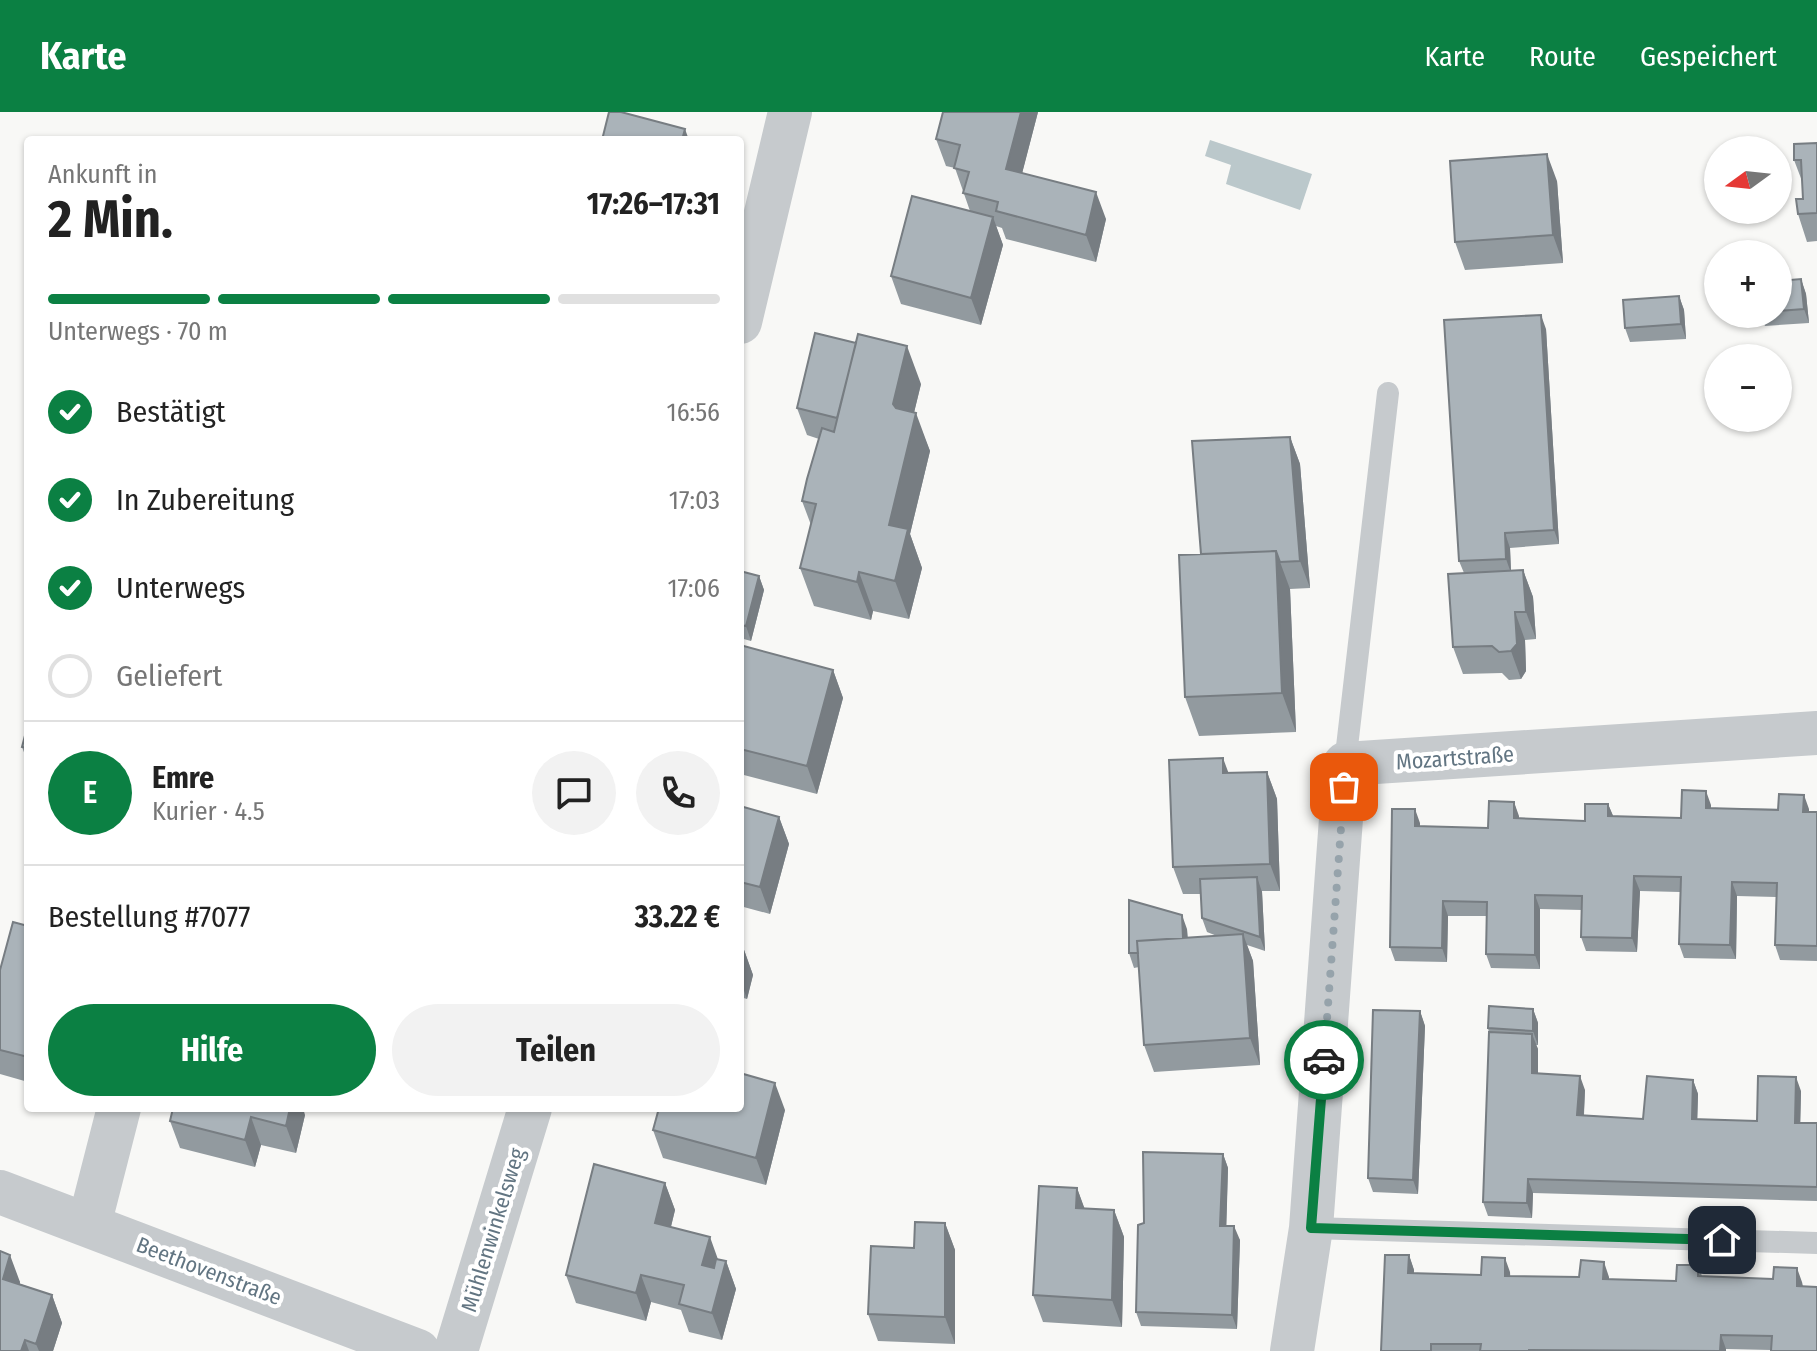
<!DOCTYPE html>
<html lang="de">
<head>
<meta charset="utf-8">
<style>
  :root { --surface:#fff; --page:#f2f2f2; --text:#222; --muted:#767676; --line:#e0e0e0; --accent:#0b8043 }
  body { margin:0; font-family:"Fira Sans Condensed",sans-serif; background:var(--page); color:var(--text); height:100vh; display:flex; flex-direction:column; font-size:30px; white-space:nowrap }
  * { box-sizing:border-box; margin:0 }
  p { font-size:26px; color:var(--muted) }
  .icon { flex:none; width:44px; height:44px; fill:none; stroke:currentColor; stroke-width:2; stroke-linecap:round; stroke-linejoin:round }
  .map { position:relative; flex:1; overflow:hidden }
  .drawer { position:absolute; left:24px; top:24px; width:720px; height:976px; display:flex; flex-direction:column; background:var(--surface); border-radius:8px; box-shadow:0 2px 6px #0004 }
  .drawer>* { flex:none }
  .needle { width:52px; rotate:255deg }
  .tools { position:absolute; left:1704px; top:24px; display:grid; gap:16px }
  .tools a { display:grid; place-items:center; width:88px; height:88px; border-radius:50%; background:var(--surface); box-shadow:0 2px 6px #0004; font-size:40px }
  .pin { position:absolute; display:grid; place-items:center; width:68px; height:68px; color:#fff; margin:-34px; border-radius:16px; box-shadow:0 4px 12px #0006 }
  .courier { position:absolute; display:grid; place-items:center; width:80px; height:80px; margin:-40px; border:6px solid #0b8043; border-radius:50%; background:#fff; color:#222; box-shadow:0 2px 10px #0007 }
  .head em { font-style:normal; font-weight:700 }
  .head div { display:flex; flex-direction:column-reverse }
  .head { display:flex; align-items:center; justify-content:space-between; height:136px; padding:0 24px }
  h1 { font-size:52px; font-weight:700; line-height:60px }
  .bar { display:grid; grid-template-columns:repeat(4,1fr); gap:12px 8px; align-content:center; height:96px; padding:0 24px }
  .bar i { height:10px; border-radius:6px; background:var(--line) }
  .bar .on { background:var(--accent) }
  .bar p { grid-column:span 4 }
  .line { display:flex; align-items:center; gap:20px; padding:0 24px; border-top:2px solid var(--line) }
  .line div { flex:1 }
  .round { display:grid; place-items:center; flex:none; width:84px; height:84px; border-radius:42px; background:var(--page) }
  ol { padding:0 24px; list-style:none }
  li { display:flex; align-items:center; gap:24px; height:88px }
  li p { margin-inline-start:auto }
  li .icon { padding:8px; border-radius:50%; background:var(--accent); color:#fff; stroke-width:4 }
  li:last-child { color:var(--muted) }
  li i { width:44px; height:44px; border:4px solid var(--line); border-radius:50% }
  .cta { display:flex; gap:16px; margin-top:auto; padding:16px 24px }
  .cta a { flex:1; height:92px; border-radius:48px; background:var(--accent); color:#fff; font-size:32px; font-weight:700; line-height:92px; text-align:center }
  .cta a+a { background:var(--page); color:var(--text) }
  header { display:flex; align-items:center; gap:48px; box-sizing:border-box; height:112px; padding:0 40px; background:var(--accent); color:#fff }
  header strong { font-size:38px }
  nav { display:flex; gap:44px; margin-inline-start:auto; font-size:28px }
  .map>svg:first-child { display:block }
  .water { fill:#bbc8cb }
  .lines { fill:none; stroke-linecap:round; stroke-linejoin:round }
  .service { stroke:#c6cacd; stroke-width:22 }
  .minor { stroke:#c6cacd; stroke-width:44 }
  .wall { fill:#929a9f }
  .shaded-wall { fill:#777d82 }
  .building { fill:#aab3b9; stroke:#777d82; stroke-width:2 }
  .done { stroke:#96a3ab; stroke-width:8; stroke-dasharray:0 14.4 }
  .route { stroke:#0b8043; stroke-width:10 }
  .labels { text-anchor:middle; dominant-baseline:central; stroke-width:8; stroke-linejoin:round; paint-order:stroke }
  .street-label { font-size:22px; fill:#627582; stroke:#fff }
</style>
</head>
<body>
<header>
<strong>Karte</strong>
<nav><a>Karte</a><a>Route</a><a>Gespeichert</a></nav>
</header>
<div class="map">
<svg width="1817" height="1239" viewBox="0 0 1817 1239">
  <rect width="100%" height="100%" fill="#f8f8f6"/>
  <path class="water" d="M1210 28 1312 62 1300 98 1226 72 1231 53 1205 44Z"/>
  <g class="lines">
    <path class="service" d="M1345 652 1388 281
      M1311 1116 1817 1131"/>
    <path class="minor" d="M740 210 790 0
      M0 1080 418 1239
      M89 1113 119 996
      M456 1239 530 996
      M1292 1239 1311 1116 1345 652 1817 621"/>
  </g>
  <path class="wall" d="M1038 0 1022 61 1106 107 1096 150 1006 127 1002 116 996 114 1003 133 981 213 901 192 891 164 970 99 955 56 946 54 936 27Z
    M1817 31V129L1807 130 1798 102 1803 87 1802 69 1794 48Z
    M1557 69 1563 151 1465 158 1455 130Z
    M1801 167 1806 182 1809 211 1765 214 1760 202H1778V169Z
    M1679 184 1684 198 1686 227 1630 230 1625 216Z
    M1546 217 1559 432 1510 436 1511 458H1523L1533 485 1536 527 1525 528 1526 559 1521 567 1509 568 1502 561 1463 562 1453 535 1464 461 1459 449Z
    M921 272 914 300 930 339 910 422 922 456 909 507 873 499 871 508 814 494 800 456 811 413 802 389 819 327 807 323 797 296Z
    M1290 325 1300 352 1310 476 1290 477 1296 620 1199 624 1185 585 1201 442Z
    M740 459 759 464 764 478 751 529 740 526Z
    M740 533 833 558 843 586 817 682 740 662Z
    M28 612V651L22 635Z
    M1267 660 1277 687 1280 779H1262L1265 839 1247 833 1253 849 1260 953 1154 960 1144 933 1139 855 1134 856 1129 841 1187 817 1188 826 1217 824 1207 820 1202 806 1201 782H1183L1173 755 1228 661Z
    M1514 690 1519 707 1585 709 1608 692 1613 704 1681 706 1711 693V696L1809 697V700H1817V849L1780 848 1775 833 1776 785 1737 784 1736 847 1684 846 1679 832 1680 780 1640 779 1637 840 1586 839 1581 825 1582 798 1540 797V857L1491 856 1486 842V804H1448L1447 850 1395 849 1390 835 1420 711V714L1488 716Z
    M740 694 779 705 789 732 770 802 740 794Z
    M28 814V970L0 962V858Z
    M740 835H743L753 863 747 887 740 885Z
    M1533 897 1538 911V933H1536L1538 937V961L1585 978 1584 1003 1643 1007 1693 968 1698 982 1697 1007 1757 1009 1801 979 1800 1011H1817V1089L1533 1081 1532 1106 1488 1104 1483 1090 1489 921 1488 916Z
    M1420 899 1425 914 1418 1082 1373 1080 1368 1066Z
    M785 998 766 1073 663 1046 653 1018Z
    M305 1003 296 1041 261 1033 255 1055 180 1036 170 1009Z
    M1223 1042 1228 1056 1226 1114 1240 1128 1237 1217 1141 1214 1136 1200 1144 1111Z
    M665 1071 675 1098 671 1115 718 1148 726 1149 736 1177 722 1228 689 1220 681 1198 651 1190 646 1209 576 1191 566 1163Z
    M1077 1076 1084 1096 1114 1098 1124 1125 1122 1215 1043 1210 1033 1183Z
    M945 1111 955 1138V1232L878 1229 868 1202Z
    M0 1139 20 1170V1172L52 1183 62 1211 53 1239H0Z
    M1409 1143 1414 1158V1161L1481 1163 1510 1160V1164L1609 1165V1167L1676 1169 1698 1153 1702 1164 1802 1170 1803 1174 1771 1238 1726 1237V1239H1381Z"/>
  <path class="shaded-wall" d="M1021 0H1038L1016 85 1006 57Z
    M685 17 689 28H682Z
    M1547 42 1557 69 1563 151 1553 123Z
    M1096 80 1106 107 1096 150 1086 123Z
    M993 105 1003 133 981 213 971 186Z
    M1801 167 1806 182 1809 211 1804 197Z
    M1679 184 1684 198 1686 227 1681 212Z
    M1541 203 1546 217 1559 432 1554 418Z
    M907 234 921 272 907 330 893 292Z
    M916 301 930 339 910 422 922 456 909 507 895 469 889 413Z
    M1290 325 1300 352 1310 476 1300 449Z
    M1505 421 1510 436 1511 461 1506 447Z
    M1276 439 1290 477 1296 620 1282 581Z
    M1523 458 1533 485 1536 527 1526 500Z
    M859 460 873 499 871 508 857 470Z
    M759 464 764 478 751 529 746 514Z
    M1515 500 1525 528 1526 559 1521 567 1511 539Z
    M833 558 843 586 817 682 807 654Z
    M1223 646 1233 673 1223 661Z
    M1267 660 1277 687 1280 779 1270 752Z
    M1706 679 1711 693V710L1706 696Z
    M1804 683 1809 697V714L1803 700Z
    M1514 690 1519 704V721L1514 706Z
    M1608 692 1614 706 1608 704Z
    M1415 697 1420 711V728L1415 714Z
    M779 705 789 732 770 802 760 775Z
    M1634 764 1640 779 1637 840 1632 826Z
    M1257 765 1262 780 1265 839 1260 825Z
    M1732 770 1737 784 1736 847 1730 833Z
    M1535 783 1540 797V857L1535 843Z
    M1443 789 1448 804 1447 850 1442 836Z
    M1182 803 1187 817 1188 853 1183 839Z
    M1243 822 1253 849 1260 953 1250 926Z
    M743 835 753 863 747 887 740 867V838Z
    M1533 897 1538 911V933L1533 919Z
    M1420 899 1425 914 1418 1082 1413 1068Z
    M1532 922 1538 937V975L1532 961Z
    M1580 964 1585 978 1583 1017 1577 1003Z
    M1796 965 1801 979 1800 1025 1795 1011Z
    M1693 968 1698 982 1697 1021 1692 1007Z
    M775 971 785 998 766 1073 756 1046Z
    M290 996H303L305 1003 296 1041 286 1014Z
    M251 1005 261 1033 255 1055 245 1028Z
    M1223 1042 1228 1056 1226 1128 1220 1114Z
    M1528 1067 1533 1081 1532 1106 1527 1091Z
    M665 1071 675 1098 665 1138 655 1111Z
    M1077 1076 1087 1103 1076 1096Z
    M1114 1098 1124 1125 1122 1215 1112 1188Z
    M945 1111 955 1138V1232L945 1205Z
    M1234 1114 1240 1128 1237 1217 1232 1203Z
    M710 1125 720 1153 712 1180 702 1153Z
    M10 1143 20 1170 13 1194 3 1167Z
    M1409 1143 1414 1158 1413 1175 1408 1161Z
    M1505 1146 1510 1160 1511 1178 1505 1164Z
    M726 1149 736 1177 722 1228 712 1201Z
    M1604 1150 1609 1165 1608 1181 1603 1167Z
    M1797 1156 1802 1170 1803 1188 1797 1174Z
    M641 1163 651 1190 646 1209 636 1181Z
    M52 1183 62 1211 53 1239H39L36 1232Z
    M1721 1223 1726 1237V1239H1720Z
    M25 1228 29 1239H21Z"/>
  <path class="building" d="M609 0H621L685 17 682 28H602Z
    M943 0H1021L1006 57 1096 80 1086 123 996 99 998 90 963 81 969 60 954 56 960 33 936 27Z
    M1817 31V101L1798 102 1796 87H1803L1801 48H1794V32Z
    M1547 42 1553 123 1455 130 1450 49Z
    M912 84 993 105 971 186 891 164Z
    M1801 167 1804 197 1778 199V169Z
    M1679 184 1681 212 1625 216 1623 188Z
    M1541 203 1554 418 1505 421 1506 447 1459 449 1444 208Z
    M815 221 856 231 837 306 797 296Z
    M858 222 907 234 893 292 896 296 916 301 889 413 908 417 895 469 859 460 857 470 800 456 816 392 802 389 807 367 822 316 834 320Z
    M1290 325 1300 449 1280 450 1276 439 1201 442 1192 329Z
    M1276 439 1282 581 1185 585 1179 443Z
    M1523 458 1526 500H1515L1517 532 1511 539 1499 540 1492 534 1453 535 1448 462Z
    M740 459 759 464 746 514 740 513Z
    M740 533 833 558 807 654 740 637Z
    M28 612V636L22 635Z
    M1223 646V661L1267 660 1270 752 1173 755 1169 648Z
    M1682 678 1706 679V696L1778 698 1779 682 1804 683 1803 700H1817V834L1775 833 1777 771 1732 770 1730 833 1679 832 1681 765 1634 764 1632 826 1581 825 1582 784 1535 783V843L1486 842 1487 790 1443 789 1442 836 1390 835 1392 697H1415V714L1488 716 1489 689 1514 690V706L1585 709V692H1608V704L1681 706Z
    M740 694 779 705 760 775 740 770Z
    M1257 765 1260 825 1202 806 1200 767Z
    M1129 788 1182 803 1183 826 1137 829 1138 841H1129Z
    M13 810 28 814V945L0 938V858Z
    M1243 822 1250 926 1144 933 1137 829Z
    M1489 894 1533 897V919L1488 916Z
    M1373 898 1420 899 1413 1068 1368 1066Z
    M1489 920 1532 922V961L1580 964 1577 1003 1643 1007 1647 964 1693 968 1692 1007 1757 1009 1758 964 1796 965 1795 1011H1817V1075L1528 1067 1527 1091 1483 1090Z
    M740 961 775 971 756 1046 653 1018 659 996H740Z
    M173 996H290L286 1014 251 1005 245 1028 170 1009Z
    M1143 1040 1223 1042 1220 1114H1234L1232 1203 1136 1200 1138 1113 1144 1111Z
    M594 1052 665 1071 655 1111 710 1125 702 1153 714 1156 716 1147 726 1149 712 1201 679 1192 684 1173 641 1163 636 1181 566 1163Z
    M1039 1074 1077 1076 1076 1096 1114 1098 1112 1188 1033 1183Z
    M915 1110 945 1111V1205L868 1202 871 1134 914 1136Z
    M0 1139 10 1143 3 1167 52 1183 36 1232 25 1228 21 1239H0Z
    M1385 1143H1409L1408 1161 1481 1163 1482 1145 1505 1146V1164L1579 1165 1581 1148 1604 1150 1603 1167 1676 1169 1677 1153H1698V1164L1773 1167 1774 1155 1797 1156V1174L1817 1175V1239H1771L1772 1224 1721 1223 1720 1239 1529 1238V1239H1480L1481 1232H1431V1239H1381Z"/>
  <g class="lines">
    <path class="done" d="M1324 948 1344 675"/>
    <path class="route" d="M1324 948 1311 1116 1722 1128"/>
  </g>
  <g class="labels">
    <g class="street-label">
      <text transform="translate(1455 646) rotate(-4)">Mozartstraße</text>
      <text transform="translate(493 1118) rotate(-73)">Mühlenwinkelsweg</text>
      <text transform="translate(209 1159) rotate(21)">Beethovenstraße</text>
    </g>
  </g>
</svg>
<div class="tools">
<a><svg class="needle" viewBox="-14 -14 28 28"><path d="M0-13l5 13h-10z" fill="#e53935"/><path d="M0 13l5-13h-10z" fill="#767676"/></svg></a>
<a>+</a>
<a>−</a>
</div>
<div class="pin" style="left:1344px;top:675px;background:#ea580c"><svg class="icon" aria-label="bag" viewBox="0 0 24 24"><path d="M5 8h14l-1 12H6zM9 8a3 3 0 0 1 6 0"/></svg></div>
<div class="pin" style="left:1722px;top:1128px;background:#1f2937"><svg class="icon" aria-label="home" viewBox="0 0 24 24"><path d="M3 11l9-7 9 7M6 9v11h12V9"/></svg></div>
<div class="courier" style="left:1324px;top:948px"><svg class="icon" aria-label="car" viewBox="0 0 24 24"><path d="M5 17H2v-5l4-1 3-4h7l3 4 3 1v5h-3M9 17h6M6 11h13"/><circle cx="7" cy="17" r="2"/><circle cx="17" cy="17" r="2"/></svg></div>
<section class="drawer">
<div class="head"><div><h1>2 Min.</h1><p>Ankunft in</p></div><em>17:26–17:31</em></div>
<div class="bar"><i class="on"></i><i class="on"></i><i class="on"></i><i></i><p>Unterwegs · 70 m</p></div>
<ol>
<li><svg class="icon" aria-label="check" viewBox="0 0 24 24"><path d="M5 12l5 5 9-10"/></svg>Bestätigt<p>16:56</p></li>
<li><svg class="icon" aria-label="check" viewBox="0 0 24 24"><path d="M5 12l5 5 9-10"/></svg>In Zubereitung<p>17:03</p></li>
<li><svg class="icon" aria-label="check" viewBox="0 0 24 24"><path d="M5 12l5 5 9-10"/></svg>Unterwegs<p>17:06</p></li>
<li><i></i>Geliefert</li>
</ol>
<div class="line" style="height:144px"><b class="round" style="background:var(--accent);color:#fff">E</b><div><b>Emre</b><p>Kurier · 4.5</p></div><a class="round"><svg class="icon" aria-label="chat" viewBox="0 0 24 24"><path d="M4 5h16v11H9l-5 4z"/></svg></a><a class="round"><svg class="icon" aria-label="phone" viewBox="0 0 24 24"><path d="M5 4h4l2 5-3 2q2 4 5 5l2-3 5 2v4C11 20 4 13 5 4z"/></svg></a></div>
<div class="line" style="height:104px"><div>Bestellung #7077</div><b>33.22 €</b></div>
<div class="cta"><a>Hilfe</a><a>Teilen</a></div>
</section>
</div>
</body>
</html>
